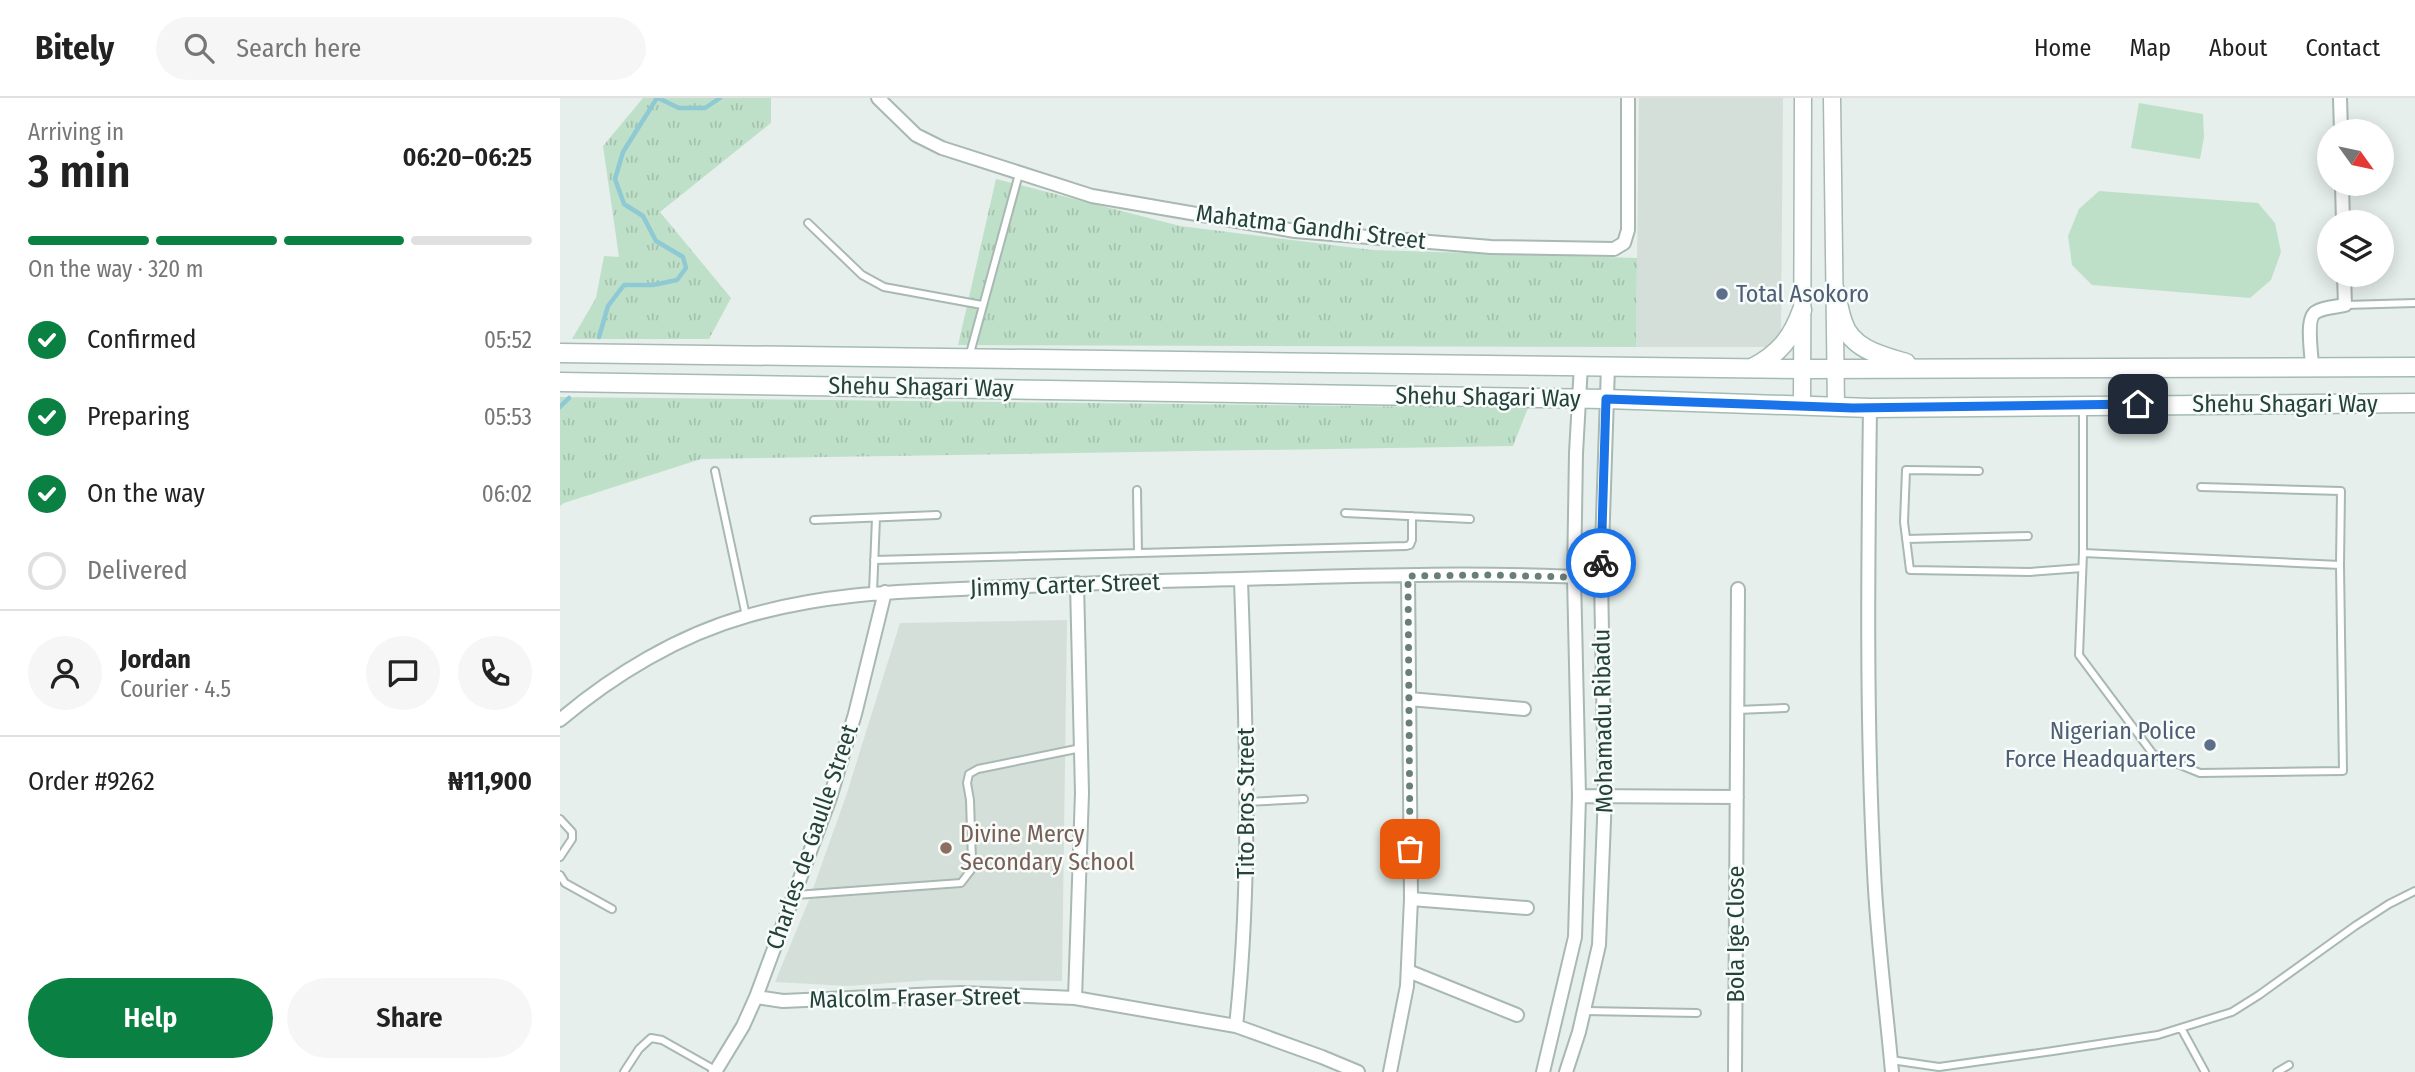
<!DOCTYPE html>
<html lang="en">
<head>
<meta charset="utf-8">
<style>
  :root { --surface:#fff; --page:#f6f6f6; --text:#222; --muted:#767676; --line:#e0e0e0; --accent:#0b8043 }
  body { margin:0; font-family:"Fira Sans Condensed",sans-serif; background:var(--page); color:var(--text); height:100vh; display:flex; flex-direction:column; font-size:26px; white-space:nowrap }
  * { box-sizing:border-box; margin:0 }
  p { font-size:23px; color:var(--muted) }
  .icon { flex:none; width:38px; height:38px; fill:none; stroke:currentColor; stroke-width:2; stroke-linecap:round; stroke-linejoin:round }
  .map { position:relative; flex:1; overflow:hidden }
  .side { display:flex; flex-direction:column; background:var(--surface); width:560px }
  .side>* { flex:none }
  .needle { width:46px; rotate:123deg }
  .tools { position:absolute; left:1757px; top:21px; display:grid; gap:14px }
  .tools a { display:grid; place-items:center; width:77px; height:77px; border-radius:50%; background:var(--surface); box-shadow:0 4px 18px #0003; font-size:35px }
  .pin { position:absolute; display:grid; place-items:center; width:60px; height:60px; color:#fff; margin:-30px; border-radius:14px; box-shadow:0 4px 10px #0006 }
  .courier { position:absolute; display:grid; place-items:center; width:70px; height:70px; margin:-35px; border:5px solid #1a73e8; border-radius:50%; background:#fff; color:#222; box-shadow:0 2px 9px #0007 }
  .head em { font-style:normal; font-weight:600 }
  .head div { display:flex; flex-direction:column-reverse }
  .head { display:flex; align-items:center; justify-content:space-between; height:119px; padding:0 28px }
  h1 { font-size:46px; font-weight:600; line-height:52px }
  .bar { display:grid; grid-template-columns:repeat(4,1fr); gap:10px 7px; align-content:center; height:84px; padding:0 28px }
  .bar i { height:9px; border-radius:5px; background:var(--line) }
  .bar .current { background:var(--accent) }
  .bar p { grid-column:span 4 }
  .line { display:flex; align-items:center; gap:18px; padding:0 28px; border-top:2px solid var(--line) }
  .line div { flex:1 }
  .round { display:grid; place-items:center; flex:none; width:74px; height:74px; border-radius:37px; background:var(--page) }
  ol { padding:0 28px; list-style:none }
  li { display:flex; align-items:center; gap:21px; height:77px }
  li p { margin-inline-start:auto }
  li .icon { padding:7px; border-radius:50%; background:var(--accent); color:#fff; stroke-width:4 }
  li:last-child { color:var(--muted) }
  li i { width:38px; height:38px; border:4px solid var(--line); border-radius:50% }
  .button { display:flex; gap:14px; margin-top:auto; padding:14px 28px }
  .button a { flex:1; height:80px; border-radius:42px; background:var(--accent); color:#fff; font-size:28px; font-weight:600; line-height:80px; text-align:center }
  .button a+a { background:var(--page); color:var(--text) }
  header { display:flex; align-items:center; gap:42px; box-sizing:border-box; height:98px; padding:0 35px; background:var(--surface); border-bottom:2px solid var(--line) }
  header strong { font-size:33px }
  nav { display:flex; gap:38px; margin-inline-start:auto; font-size:24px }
  .search { width:490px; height:63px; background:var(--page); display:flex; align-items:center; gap:18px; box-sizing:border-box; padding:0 24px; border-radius:38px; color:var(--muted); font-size:26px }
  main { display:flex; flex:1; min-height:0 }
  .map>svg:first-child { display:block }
  .built { fill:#d4dfda }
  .grass { fill:url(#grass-tufts) }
  .park { fill:#bfe0c8 }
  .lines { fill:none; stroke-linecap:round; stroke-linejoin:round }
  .stream { stroke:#8ec9d4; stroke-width:4.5 }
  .service-casing { stroke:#a8b8b2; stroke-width:10 }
  .minor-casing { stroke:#a8b8b2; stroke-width:16 }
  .tertiary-casing { stroke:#a8b8b2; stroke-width:19 }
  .secondary-casing { stroke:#a4bbb3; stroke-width:21 }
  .service { stroke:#fff; stroke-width:6 }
  .minor { stroke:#fff; stroke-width:12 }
  .tertiary { stroke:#fff; stroke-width:16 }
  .secondary { stroke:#fff; stroke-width:18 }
  .done { stroke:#687f78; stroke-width:7; stroke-dasharray:0 12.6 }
  .route { stroke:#1a73e8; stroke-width:9 }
  .service-dot { fill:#5c6f8a; stroke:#f7fbf9; stroke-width:2.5 }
  .education-dot { fill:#8d6e63; stroke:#f7fbf9; stroke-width:2.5 }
  .labels { text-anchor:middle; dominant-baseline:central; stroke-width:5; stroke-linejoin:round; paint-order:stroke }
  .street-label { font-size:24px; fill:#24423a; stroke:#f7fbf9 }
  .service-label { font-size:24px; fill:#4e5e75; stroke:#f7fbf9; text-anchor:start }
  .education-label { font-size:24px; fill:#785e54; stroke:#f7fbf9; text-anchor:start }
</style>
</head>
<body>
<header>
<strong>Bitely</strong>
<div class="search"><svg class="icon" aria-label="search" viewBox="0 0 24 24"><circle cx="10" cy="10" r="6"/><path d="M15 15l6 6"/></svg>Search here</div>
<nav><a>Home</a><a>Map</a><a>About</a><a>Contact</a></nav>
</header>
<main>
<section class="side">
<div class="head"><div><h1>3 min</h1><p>Arriving in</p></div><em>06:20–06:25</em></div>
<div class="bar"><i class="current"></i><i class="current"></i><i class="current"></i><i></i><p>On the way · 320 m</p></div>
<ol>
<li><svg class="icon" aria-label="check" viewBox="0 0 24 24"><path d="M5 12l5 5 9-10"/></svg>Confirmed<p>05:52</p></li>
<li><svg class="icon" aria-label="check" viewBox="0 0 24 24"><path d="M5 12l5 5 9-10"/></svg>Preparing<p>05:53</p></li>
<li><svg class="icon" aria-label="check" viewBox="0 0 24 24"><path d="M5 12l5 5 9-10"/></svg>On the way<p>06:02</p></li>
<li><i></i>Delivered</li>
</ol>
<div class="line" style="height:126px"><a class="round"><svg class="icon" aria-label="person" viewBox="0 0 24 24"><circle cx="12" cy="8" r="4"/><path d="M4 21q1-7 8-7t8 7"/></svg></a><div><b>Jordan</b><p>Courier · 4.5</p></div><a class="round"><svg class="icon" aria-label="chat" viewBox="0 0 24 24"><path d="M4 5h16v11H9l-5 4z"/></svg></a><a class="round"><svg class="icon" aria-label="phone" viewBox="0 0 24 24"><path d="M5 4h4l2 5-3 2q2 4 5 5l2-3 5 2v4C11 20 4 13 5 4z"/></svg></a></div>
<div class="line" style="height:91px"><div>Order #9262</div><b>₦11,900</b></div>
<div class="button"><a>Help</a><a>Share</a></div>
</section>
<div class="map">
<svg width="1855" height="974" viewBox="0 0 1855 974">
  <defs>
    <pattern id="grass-tufts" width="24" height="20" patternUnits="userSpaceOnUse" patternTransform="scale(1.75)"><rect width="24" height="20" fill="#bfe0c8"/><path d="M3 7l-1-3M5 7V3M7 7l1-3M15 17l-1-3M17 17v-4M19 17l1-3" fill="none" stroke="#a4c1ad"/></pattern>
  </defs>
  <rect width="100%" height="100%" fill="#e6efeb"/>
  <path class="built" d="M1079 0H1223L1221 233 1208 249H1076Z
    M507 522 502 883 372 882 288 888 215 884 249 802 286 698 340 525Z"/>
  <path class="grass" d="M83 0H211V25L100 114 171 200 149 241H12L36 200 44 158 59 159 43 48Z
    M436 81 620 128 812 152 1077 160 1076 249 398 247Z
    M0 299 968 310 953 348 141 361 4 405 0 408Z"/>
  <path class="park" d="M1579 5 1643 16 1644 39 1640 61 1571 50Z
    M1539 93 1698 105 1715 125 1721 154 1711 182 1690 200 1532 187 1512 167 1508 138 1519 111Z"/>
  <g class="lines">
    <path class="stream" d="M98 0 119 10H145L160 0
      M39 239 48 208 64 187H93L117 182 126 170 123 159 96 143 83 118 64 106 55 81 63 54 97 0
      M0 309 9 300"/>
    <g class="service-casing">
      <path id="service" d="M248 125 302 177 324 189 422 207
        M1785 207 1855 205
        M409 259 459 76
        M1523 309V455L1780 467 1781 393 1641 389
        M155 373 186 518
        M1419 373 1346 372 1344 424 1350 472 1470 474 1522 470
        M577 392 578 455
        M785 415 910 421
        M254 422 377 417
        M1346 441 1468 438
        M1523 455 1519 557 1593 656 1640 675 1783 673 1780 467
        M314 462 846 448 850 447 852 442V418
        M313 494 316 420
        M1177 612 1225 610
        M686 704 744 701
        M0 721 12 734V741L0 759
        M0 777 5 785 52 811
        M235 797 401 785 411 772 412 763 410 702 407 685 409 676 418 671 521 650
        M1024 913 1137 915
        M1621 930 1645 974
        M1331 962 1379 969 1493 953 1598 937 1672 914 1699 897 1795 828 1829 806 1855 793
        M64 974 79 951 91 940 102 942 157 973
        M1717 974 1729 967"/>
    </g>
    <g class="minor-casing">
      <path id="minor" d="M318 0 356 37 382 50 532 98 735 133 931 149 1054 151 1064 145 1068 132V0
        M1780 0 1781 33
        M1782 86 1783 124
        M1752 269C1752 257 1745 220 1756 214 1764 209 1776 209 1785 207L1784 177
        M1310 310C1308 464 1306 619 1314 773 1317 840 1326 907 1332 974
        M849 601 964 611
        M0 622C53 577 119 537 187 518 260 497 325 494 400 491 466 488 533 485 599 483 746 480 894 472 1041 480
        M1019 698 1177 699
        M851 801 967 810
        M848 873 957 917
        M196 899 223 903 401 895 515 900 676 928 762 959 798 974
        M515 900 522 695 517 485
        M676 928C692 780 686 630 681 482
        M155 974 183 928 196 899 270 700 295 616 325 494
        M830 974 847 888 851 801 848 478
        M983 974 1015 839 1019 698 1014 479 1016 355 1021 267
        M1006 974 1019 934 1039 847 1045 697 1041 480 1048 268
        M1175 974 1178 491"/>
    </g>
    <g class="tertiary-casing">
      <path id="tertiary" d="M1272 0 1276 309
        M1242 308 1243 0"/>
    </g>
    <g class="secondary-casing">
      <path id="secondary" d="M1275 192C1278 202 1279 214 1283 224 1291 251 1322 258 1346 265
        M0 255 1242 271 1855 269
        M1192 270C1219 256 1232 240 1242 212
        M0 284 1046 301 1310 310 1855 305"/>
    </g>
    <use href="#service" class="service"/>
    <use href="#minor" class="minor"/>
    <use href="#tertiary" class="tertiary"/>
    <use href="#secondary" class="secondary"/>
  </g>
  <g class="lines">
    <path class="done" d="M850 751 848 478 934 477 1041 480V465"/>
    <path class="route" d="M1041 465 1046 301 1293 310 1578 306"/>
  </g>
  <g class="service-dot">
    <circle cx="1162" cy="196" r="7"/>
    <circle cx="1650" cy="647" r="7"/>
  </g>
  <circle class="education-dot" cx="386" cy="750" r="7"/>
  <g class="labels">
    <g class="street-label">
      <text transform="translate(751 129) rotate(7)">Mahatma Gandhi Street</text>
      <text transform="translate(361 289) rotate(1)">Shehu Shagari Way</text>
      <text transform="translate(928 299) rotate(1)">Shehu Shagari Way</text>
      <text x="1725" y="306">Shehu Shagari Way</text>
      <text transform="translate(505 487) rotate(-2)">Jimmy Carter Street</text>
      <text transform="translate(1043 623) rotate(-91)">Mohamadu Ribadu</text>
      <text transform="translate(686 705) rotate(-90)">Tito Bros Street</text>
      <text transform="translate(252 739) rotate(-71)">Charles de Gaulle Street</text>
      <text transform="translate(1176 836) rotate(-90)">Bola Ige Close</text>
      <text transform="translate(355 900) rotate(-1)">Malcolm Fraser Street</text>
    </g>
    <g class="service-label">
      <text x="1176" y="196">Total Asokoro</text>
      <text x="1636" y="633" text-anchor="end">Nigerian Police<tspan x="1636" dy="28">Force Headquarters</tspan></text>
    </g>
    <g class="education-label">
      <text x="400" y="736">Divine Mercy<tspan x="400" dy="28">Secondary School</tspan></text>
    </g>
  </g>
</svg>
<div class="tools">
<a><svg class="needle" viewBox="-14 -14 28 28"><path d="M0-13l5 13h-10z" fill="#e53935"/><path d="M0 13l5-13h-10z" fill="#767676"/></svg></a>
<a><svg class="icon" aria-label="layers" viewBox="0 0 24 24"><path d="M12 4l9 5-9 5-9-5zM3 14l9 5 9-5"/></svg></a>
</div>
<div class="pin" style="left:850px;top:751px;background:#ea580c"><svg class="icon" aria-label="bag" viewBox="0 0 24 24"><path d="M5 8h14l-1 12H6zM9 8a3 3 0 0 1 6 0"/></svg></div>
<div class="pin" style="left:1578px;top:306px;background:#1f2937"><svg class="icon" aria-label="home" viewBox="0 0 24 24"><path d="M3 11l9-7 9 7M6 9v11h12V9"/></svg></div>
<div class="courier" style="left:1041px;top:465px"><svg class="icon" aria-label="bike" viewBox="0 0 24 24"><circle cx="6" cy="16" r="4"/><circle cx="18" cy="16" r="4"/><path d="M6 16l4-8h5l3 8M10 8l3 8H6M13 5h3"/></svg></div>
</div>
</main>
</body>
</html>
